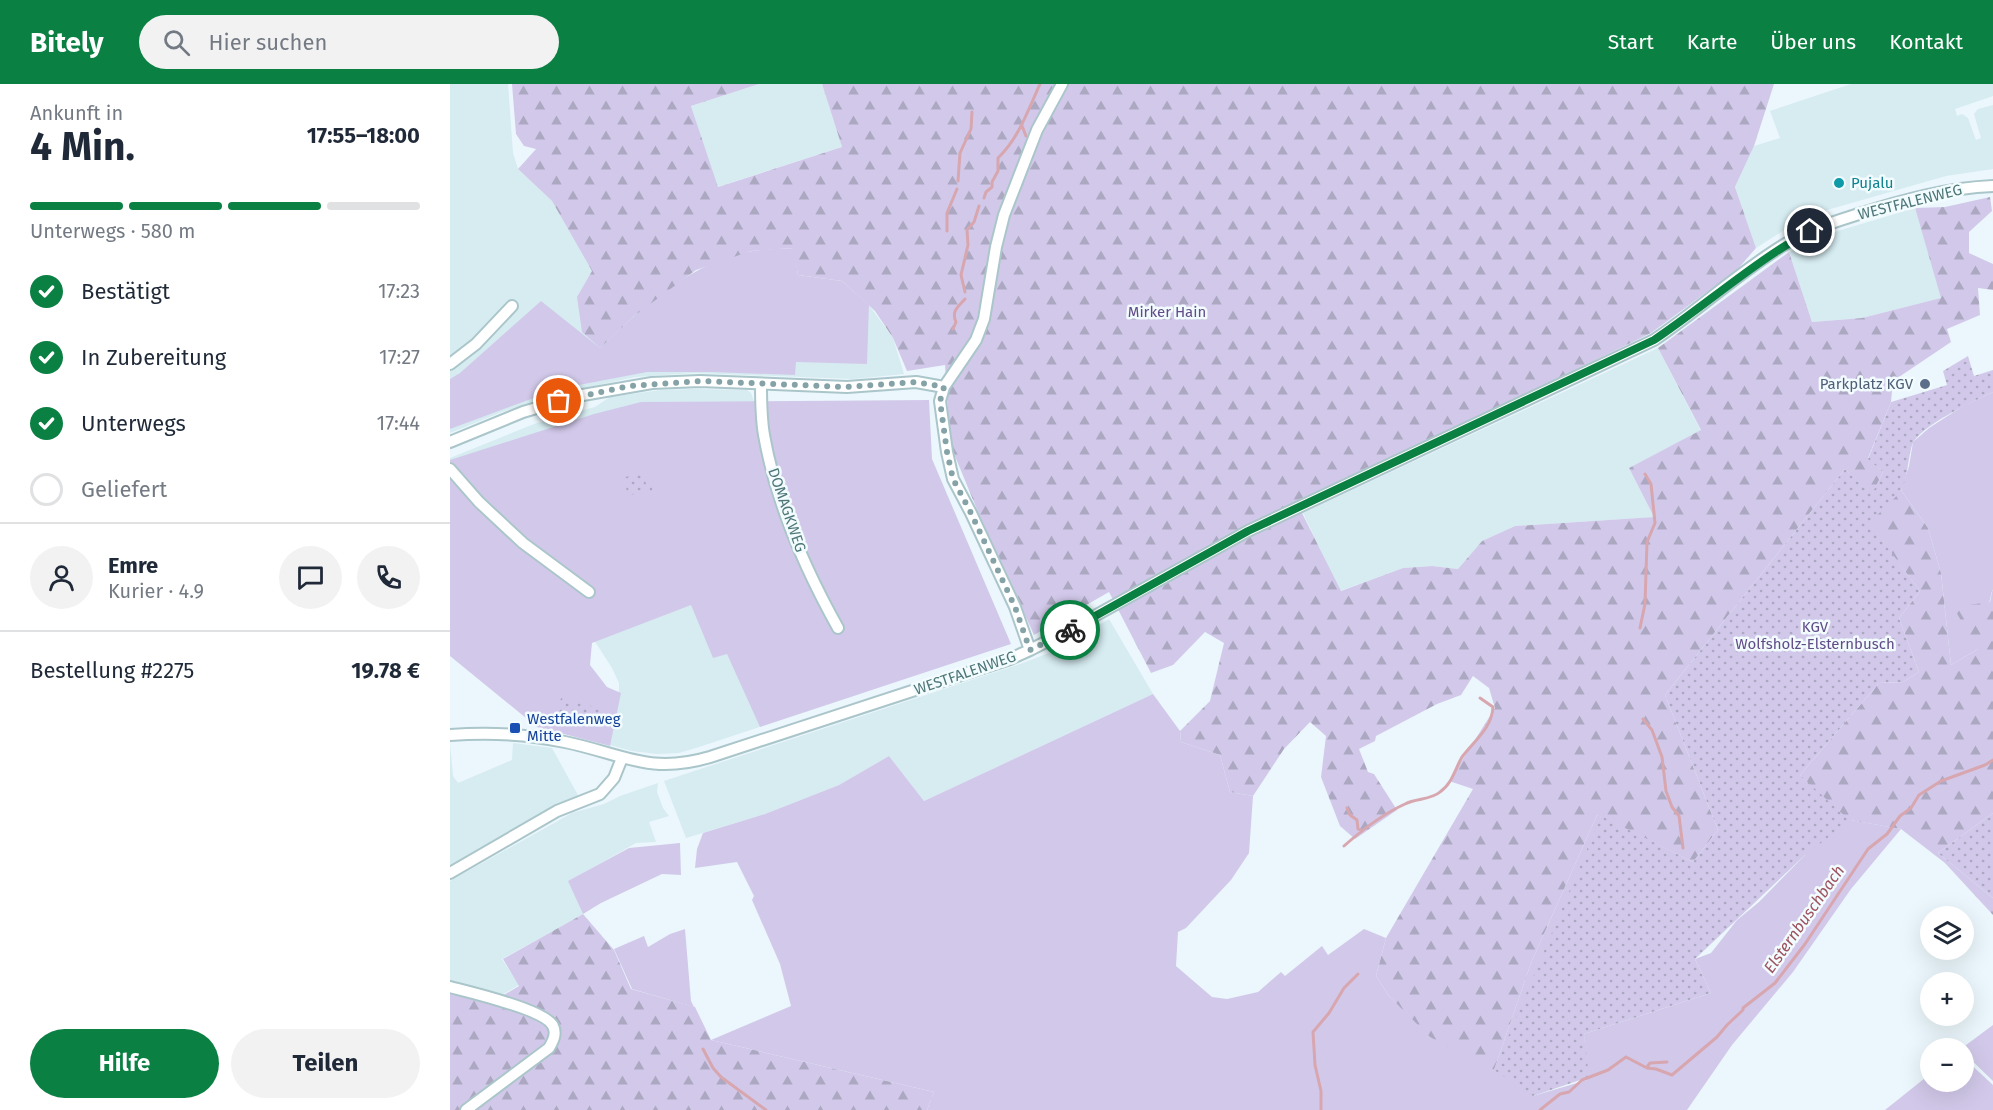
<!DOCTYPE html>
<html lang="de">
<head>
<meta charset="utf-8">
<style>
  :root { --surface:#fff; --page:#f2f2f3; --text:#1f2937; --muted:#747a83; --line:#e0e1e3; --accent:#0b8043 }
  body { margin:0; font-family:"Fira Sans",sans-serif; background:var(--page); color:var(--text); height:100vh; display:flex; flex-direction:column; font-size:22px; white-space:nowrap }
  * { box-sizing:border-box; margin:0 }
  p { font-size:20px; color:var(--muted) }
  .icon { flex:none; width:33px; height:33px; fill:none; stroke:currentColor; stroke-width:2; stroke-linecap:round; stroke-linejoin:round }
  .map { position:relative; flex:1; overflow:hidden }
  .drawer { display:flex; flex-direction:column; background:var(--surface); width:450px }
  .drawer>* { flex:none }
  .controls { position:absolute; left:1470px; top:822px; display:grid; gap:12px }
  .controls a { display:grid; place-items:center; width:54px; height:54px; border-radius:50%; background:var(--surface); box-shadow:0 6px 24px #0002; font-size:30px }
  .pin { position:absolute; display:grid; place-items:center; width:51px; height:51px; color:#fff; margin:-26px; border:3px solid #fff; border-radius:50%; box-shadow:0 2px 6px #0007 }
  .courier { position:absolute; display:grid; place-items:center; width:60px; height:60px; margin:-30px; border:4px solid #0b8043; border-radius:50%; background:#fff; color:#222; box-shadow:0 2px 8px #0007 }
  .headline em { font-style:normal; font-weight:700 }
  .headline div { display:flex; flex-direction:column-reverse }
  .headline { display:flex; align-items:center; justify-content:space-between; height:102px; padding:0 30px }
  h1 { font-size:39px; font-weight:700; line-height:45px }
  .bar { display:grid; grid-template-columns:repeat(4,1fr); gap:9px 6px; align-content:center; height:72px; padding:0 30px }
  .bar i { height:8px; border-radius:4px; background:var(--line) }
  .bar .active { background:var(--accent) }
  .bar p { grid-column:span 4 }
  .line { display:flex; align-items:center; gap:15px; padding:0 30px; border-top:2px solid var(--line) }
  .line div { flex:1 }
  .round { display:grid; place-items:center; flex:none; width:63px; height:63px; border-radius:32px; background:var(--page) }
  ol { padding:0 30px; list-style:none }
  li { display:flex; align-items:center; gap:18px; height:66px }
  li p { margin-inline-start:auto }
  li .icon { padding:6px; border-radius:50%; background:var(--accent); color:#fff; stroke-width:4 }
  li:last-child { color:var(--muted) }
  li i { width:33px; height:33px; border:3px solid var(--line); border-radius:50% }
  .primary-button { display:flex; gap:12px; margin-top:auto; padding:12px 30px }
  .primary-button a { flex:1; height:69px; border-radius:36px; background:var(--accent); color:#fff; font-size:24px; font-weight:700; line-height:69px; text-align:center }
  .primary-button a+a { background:var(--page); color:var(--text) }
  header { display:flex; align-items:center; gap:36px; box-sizing:border-box; height:84px; padding:0 30px; background:var(--accent); color:#fff }
  header strong { font-size:28px }
  nav { display:flex; gap:33px; margin-inline-start:auto; font-size:21px }
  .search { width:420px; height:54px; background:var(--page); display:flex; align-items:center; gap:15px; box-sizing:border-box; padding:0 21px; border-radius:33px; color:var(--muted); font-size:22px }
  main { display:flex; flex:1; min-height:0 }
  .map>svg:first-child { display:block }
  .residential { fill:#d6ecf1 }
  .grass { fill:#d2c9ea }
  .forest { fill:url(#forest-firs) }
  .park { fill:url(#park-dots) }
  .lines { fill:none; stroke-linecap:round; stroke-linejoin:round }
  .stream { stroke:#d7a6af; stroke-width:3 }
  .minor-casing { stroke:#abc6ca; stroke-width:14 }
  .minor { stroke:#fff; stroke-width:10 }
  .done { stroke:#85a3a6; stroke-width:6; stroke-dasharray:0 10.8 }
  .route { stroke:#0b8043; stroke-width:8 }
  .culture-dot { fill:#0f9aa8; stroke:#f2fbfe; stroke-width:2 }
  .service-dot { fill:#5c6f8a; stroke:#f2fbfe; stroke-width:2 }
  .transit-dot { fill:#1a4fb4; stroke:#f2fbfe; stroke-width:2 }
  .labels { text-anchor:middle; dominant-baseline:central; stroke-width:5; stroke-linejoin:round; paint-order:stroke }
  .culture-label { font-size:15px; fill:#0d838f; stroke:#f2fbfe; text-anchor:start }
  .street-label { font-size:15px; fill:#4e7677; stroke:#f2fbfe }
  .park-label { font-size:15px; fill:#624c88; stroke:#f2fbfe }
  .service-label { font-size:15px; fill:#4e5e75; stroke:#f2fbfe; text-anchor:end }
  .transit-label { font-size:15px; fill:#164399; stroke:#f2fbfe; text-anchor:start }
  .water-label { font-size:16px; font-style:italic; fill:#9e525e; stroke:#f2fbfe }
</style>
</head>
<body>
<header>
<strong>Bitely</strong>
<div class="search"><svg class="icon" aria-label="search" viewBox="0 0 24 24"><circle cx="10" cy="10" r="6"/><path d="M15 15l6 6"/></svg>Hier suchen</div>
<nav><a>Start</a><a>Karte</a><a>Über uns</a><a>Kontakt</a></nav>
</header>
<main>
<section class="drawer">
<div class="headline"><div><h1>4 Min.</h1><p>Ankunft in</p></div><em>17:55–18:00</em></div>
<div class="bar"><i class="active"></i><i class="active"></i><i class="active"></i><i></i><p>Unterwegs · 580 m</p></div>
<ol>
<li><svg class="icon" aria-label="check" viewBox="0 0 24 24"><path d="M5 12l5 5 9-10"/></svg>Bestätigt<p>17:23</p></li>
<li><svg class="icon" aria-label="check" viewBox="0 0 24 24"><path d="M5 12l5 5 9-10"/></svg>In Zubereitung<p>17:27</p></li>
<li><svg class="icon" aria-label="check" viewBox="0 0 24 24"><path d="M5 12l5 5 9-10"/></svg>Unterwegs<p>17:44</p></li>
<li><i></i>Geliefert</li>
</ol>
<div class="line" style="height:108px"><a class="round"><svg class="icon" aria-label="person" viewBox="0 0 24 24"><circle cx="12" cy="8" r="4"/><path d="M4 21q1-7 8-7t8 7"/></svg></a><div><b>Emre</b><p>Kurier · 4.9</p></div><a class="round"><svg class="icon" aria-label="chat" viewBox="0 0 24 24"><path d="M4 5h16v11H9l-5 4z"/></svg></a><a class="round"><svg class="icon" aria-label="phone" viewBox="0 0 24 24"><path d="M5 4h4l2 5-3 2q2 4 5 5l2-3 5 2v4C11 20 4 13 5 4z"/></svg></a></div>
<div class="line" style="height:78px"><div>Bestellung #2275</div><b>19.78 €</b></div>
<div class="primary-button"><a>Hilfe</a><a>Teilen</a></div>
</section>
<div class="map">
<svg width="1543" height="1026" viewBox="0 0 1543 1026">
  <defs>
    <pattern id="forest-firs" width="22" height="20" patternUnits="userSpaceOnUse" patternTransform="scale(1.5)"><rect width="22" height="20" fill="#d2c9ea"/><path d="M5 1l3.5 6h-7zM16 11l3.5 6h-7z" fill="#ada8c2"/></pattern>
    <pattern id="park-dots" width="8" height="8" patternUnits="userSpaceOnUse" patternTransform="scale(1.5)"><rect width="8" height="8" fill="#d2c9ea"/><path d="M2 2h.1M6 6h.1" fill="none" stroke="#ada8c2" stroke-width="1.8" stroke-linecap="round"/></pattern>
  </defs>
  <rect width="100%" height="100%" fill="#ebf7fc"/>
  <path class="residential" d="M0 0H58L63 69 68 85 102 117 142 187 419 221 443 254 454 290 403 295 244 289 185 293 98 312 52 328 0 349Z
    M309 0H372L392 63 267 103 241 22Z
    M1401 0H1543V12L1505 25 1507 32 1512 30 1518 34 1526 56 1531 54 1524 30 1528 25 1543 21V85L1496 92 1356 132 1306 164 1285 103 1304 62 1330 54 1320 27Z
    M1465 124 1492 214 1412 234 1362 238 1339 168 1371 152Z
    M1208 264 1251 347 1179 384 1204 433 1065 442 1032 457 1008 485 982 482 953 484 890 507 853 429Z
    M242 305 297 306 301 309 413 609 249 663 229 669 207 670 182 667 156 660 169 606V599L162 584 142 553 0 379V374L84 340 145 323 160 313 211 306Z
    M659 535 703 610 474 717 439 672 389 701 315 730 236 754 214 697 573 579 604 567Z
    M0 659 3 692 8 699 62 676 63 659 102 664 129 713 83 735 0 785Z
    M208 699 207 708 213 724 219 732 199 738 206 758 186 759 119 797 133 830 52 875 69 901 52 911 0 897V797L122 729 154 720 170 712Z"/>
  <path class="grass" d="M344 164 348 191 392 197 419 221 417 280 346 278 345 291 262 288H197L108 305 0 345V295L10 289 91 217 150 264C193 223 241 178 302 167 315 165 330 165 344 164Z
    M1543 308V503L1528 565 1501 581 1491 489 1478 444 1451 406 1459 382 1463 358 1479 344 1513 322Z
    M479 316 482 375 561 560 310 643 277 570 263 574 241 521 142 559 140 581 157 603 171 609 160 662 87 643 0 572V376L144 330 191 318Z
    M703 610 730 647 731 658 770 671 780 708 803 712 799 769 781 796 736 844 728 848 726 882 762 913 777 915 808 908 831 888 835 892 872 862 878 871 914 845 936 854 926 892 939 912 956 928 1044 986 1081 879 1147 731 1151 732 1133 911 1083 1012 1137 996 1134 950 1261 909 1245 875 1261 869 1287 836 1309 818 1355 771 1375 716 1401 736 1451 745 1401 805 1343 888 1282 961 1237 1026H477L484 1008 261 956 341 922 330 880 302 816 304 812 287 778 245 784 247 765 253 749 315 730 389 701 439 672 474 717Z
    M230 759 231 791 212 790 151 819 133 830 118 797 179 764Z
    M235 845 241 917 244 923 182 905 164 865 194 852 198 863 220 850Z
    M1543 941V997L1514 969 1512 964Z
    M1514 974 1543 1001V1026H1435L1480 990V998H1514Z"/>
  <path class="forest" d="M62 0H309L241 22 268 103 392 63 372 0H1324L1304 62 1285 103 1306 164 1287 186 1201 249 1086 305 846 417 891 507 953 484 982 482 1008 485 1032 457 1065 442 1204 433 1179 384 1251 346 1208 264 1339 168 1362 238 1412 234 1491 214 1465 124 1495 123 1540 113 1542 127 1519 148V169L1543 180V206L1528 204 1530 231 1497 245 1501 258 1443 297 1441 318 1418 374 1433 388 1422 411 1395 385 1215 611 1268 746 1243 778 1147 731 1081 879 1044 986 980 953 939 912 926 892 936 854 1023 705 999 697 1045 624 1039 604 1023 592 1011 611 987 620 926 652 925 657 909 665 918 688 924 690 947 726 905 755 890 742 871 693 876 652 860 638 834 665 803 712 780 708 770 671 731 658 730 647 760 617 774 559 755 548 723 581 701 589 659 508 584 551 528 428 500 360 495 281 457 287 443 254 425 227 392 197 348 191 343 164 301 167 246 186 184 232 150 264 132 248 127 213 142 187 102 117 68 85 86 65 74 62 66 50Z
    M1451 406 1478 444 1491 489 1501 581 1528 565 1503 523 1540 518 1543 503V729L1488 769 1543 814V831L1495 779 1451 745 1400 736 1375 716 1350 691 1429 599 1453 598 1469 588 1449 534 1470 507 1418 439Z
    M133 830 164 866 181 905 245 923 261 956 484 1008 477 1026H0V909L40 919 69 902 53 875Z"/>
  <path class="park" d="M1518 272 1524 292 1543 286V308C1522 318 1478 338 1464 357 1458 366 1459 393 1451 406 1443 418 1428 429 1419 439L1470 507 1449 534 1469 588 1453 598 1429 599 1350 691 1400 737 1355 771 1245 875 1261 909 1134 950 1139 993 1083 1012 1044 986 1151 732 1243 778 1268 746 1215 611 1395 385 1422 410 1433 388 1418 375 1441 318 1497 301 1493 287Z
    M193 389 196 400H201L203 408 177 411 175 393Z
    M111 614 153 625 148 645 106 635Z
    M1543 729V814L1488 769Z"/>
  <g class="lines">
    <path class="stream" d="M572 42 576 52
      M508 97 510 69 521 45 522 28
      M534 114 536 108 542 103V98L548 87V74C569 54 578 26 590 0
      M497 147V129L507 105
      M515 208 511 191 518 161 517 146 524 138 529 122
      M503 245 506 238C501 227 508 223 515 215
      M1190 544 1195 520 1197 458 1205 439 1201 400 1195 390
      M1193 635 1202 646 1212 673 1216 707 1222 723 1229 732 1233 764
      M897 724 900 731 907 736 908 745 912 747
      M894 762C912 746 933 730 955 720 966 714 981 716 990 708 1002 700 1005 685 1012 673 1024 657 1042 644 1043 623L1030 614
      M253 965 263 984 271 993 316 1026
      M1197 983 1200 979 1217 978
      M871 1026V1007L865 981 863 948 879 929 894 904 908 890
      M1090 1026 1110 1010 1119 1008 1132 996 1158 986 1176 973 1197 984 1206 985 1222 991 1267 953 1277 941 1293 926V924L1325 899 1355 860 1418 765 1437 750 1450 732 1461 724 1469 711 1491 697 1535 681 1543 676"/>
    <g class="minor-casing">
      <path id="minor" d="M0 280 26 260 62 222
        M311 300C311 317 311 334 314 351 326 419 355 485 388 544
        M0 358 73 328 127 312 202 299 250 297 397 303 466 298 494 303
        M0 385 29 418 73 459 139 508
        M580 566 565 523 521 429 503 395 497 368 490 317 494 303 526 256 534 235 546 163 554 131 587 46 612 0
        M0 651C39 648 77 650 115 658 173 670 199 691 260 673L560 575 580 566 623 544 798 447 1204 256C1250 225 1290 187 1337 159 1360 145 1384 138 1409 130 1453 116 1497 104 1543 102
        M0 789 107 727 150 710 164 694 172 674
        M0 903C19 908 96 926 103 942 107 950 103 957 99 964L16 1026"/>
    </g>
    <use href="#minor" class="minor"/>
  </g>
  <g class="lines">
    <path class="done" d="M109 317 180 302 250 297 397 303 466 298 494 303 490 317 497 368 503 395 521 429 565 523 580 566 620 546"/>
    <path class="route" d="M620 546 798 447 1204 256C1257 220 1304 178 1360 147"/>
  </g>
  <circle class="culture-dot" cx="1389" cy="99" r="6"/>
  <circle class="service-dot" cx="1475" cy="300" r="6"/>
  <rect class="transit-dot" x="59" y="638" width="12" height="12" rx="3"/>
  <g class="labels">
    <g class="culture-label">
      <text x="1401" y="99">Pujalu</text>
    </g>
    <g class="street-label">
      <text transform="translate(1460 118) rotate(-14)">WESTFALENWEG</text>
      <text transform="translate(337 426) rotate(71)">DOMAGKWEG</text>
      <text transform="translate(515 589) rotate(-19)">WESTFALENWEG</text>
    </g>
    <g class="park-label">
      <text x="717" y="228">Mirker Hain</text>
      <text x="1365" y="543">KGV<tspan x="1365" dy="17">Wolfsholz-Elsternbusch</tspan></text>
    </g>
    <g class="service-label">
      <text x="1463" y="300">Parkplatz KGV</text>
    </g>
    <g class="transit-label">
      <text x="77" y="635">Westfalenweg<tspan x="77" dy="17">Mitte</tspan></text>
    </g>
    <g class="water-label">
      <text transform="translate(1354 835) rotate(-55)">Elsternbuschbach</text>
    </g>
  </g>
</svg>
<div class="controls">
<a><svg class="icon" aria-label="layers" viewBox="0 0 24 24"><path d="M12 4l9 5-9 5-9-5zM3 14l9 5 9-5"/></svg></a>
<a>+</a>
<a>−</a>
</div>
<div class="pin" style="left:109px;top:317px;background:#ea580c"><svg class="icon" aria-label="bag" viewBox="0 0 24 24"><path d="M5 8h14l-1 12H6zM9 8a3 3 0 0 1 6 0"/></svg></div>
<div class="pin" style="left:1360px;top:147px;background:#1f2937"><svg class="icon" aria-label="home" viewBox="0 0 24 24"><path d="M3 11l9-7 9 7M6 9v11h12V9"/></svg></div>
<div class="courier" style="left:620px;top:546px"><svg class="icon" aria-label="bike" viewBox="0 0 24 24"><circle cx="6" cy="16" r="4"/><circle cx="18" cy="16" r="4"/><path d="M6 16l4-8h5l3 8M10 8l3 8H6M13 5h3"/></svg></div>
</div>
</main>
</body>
</html>
